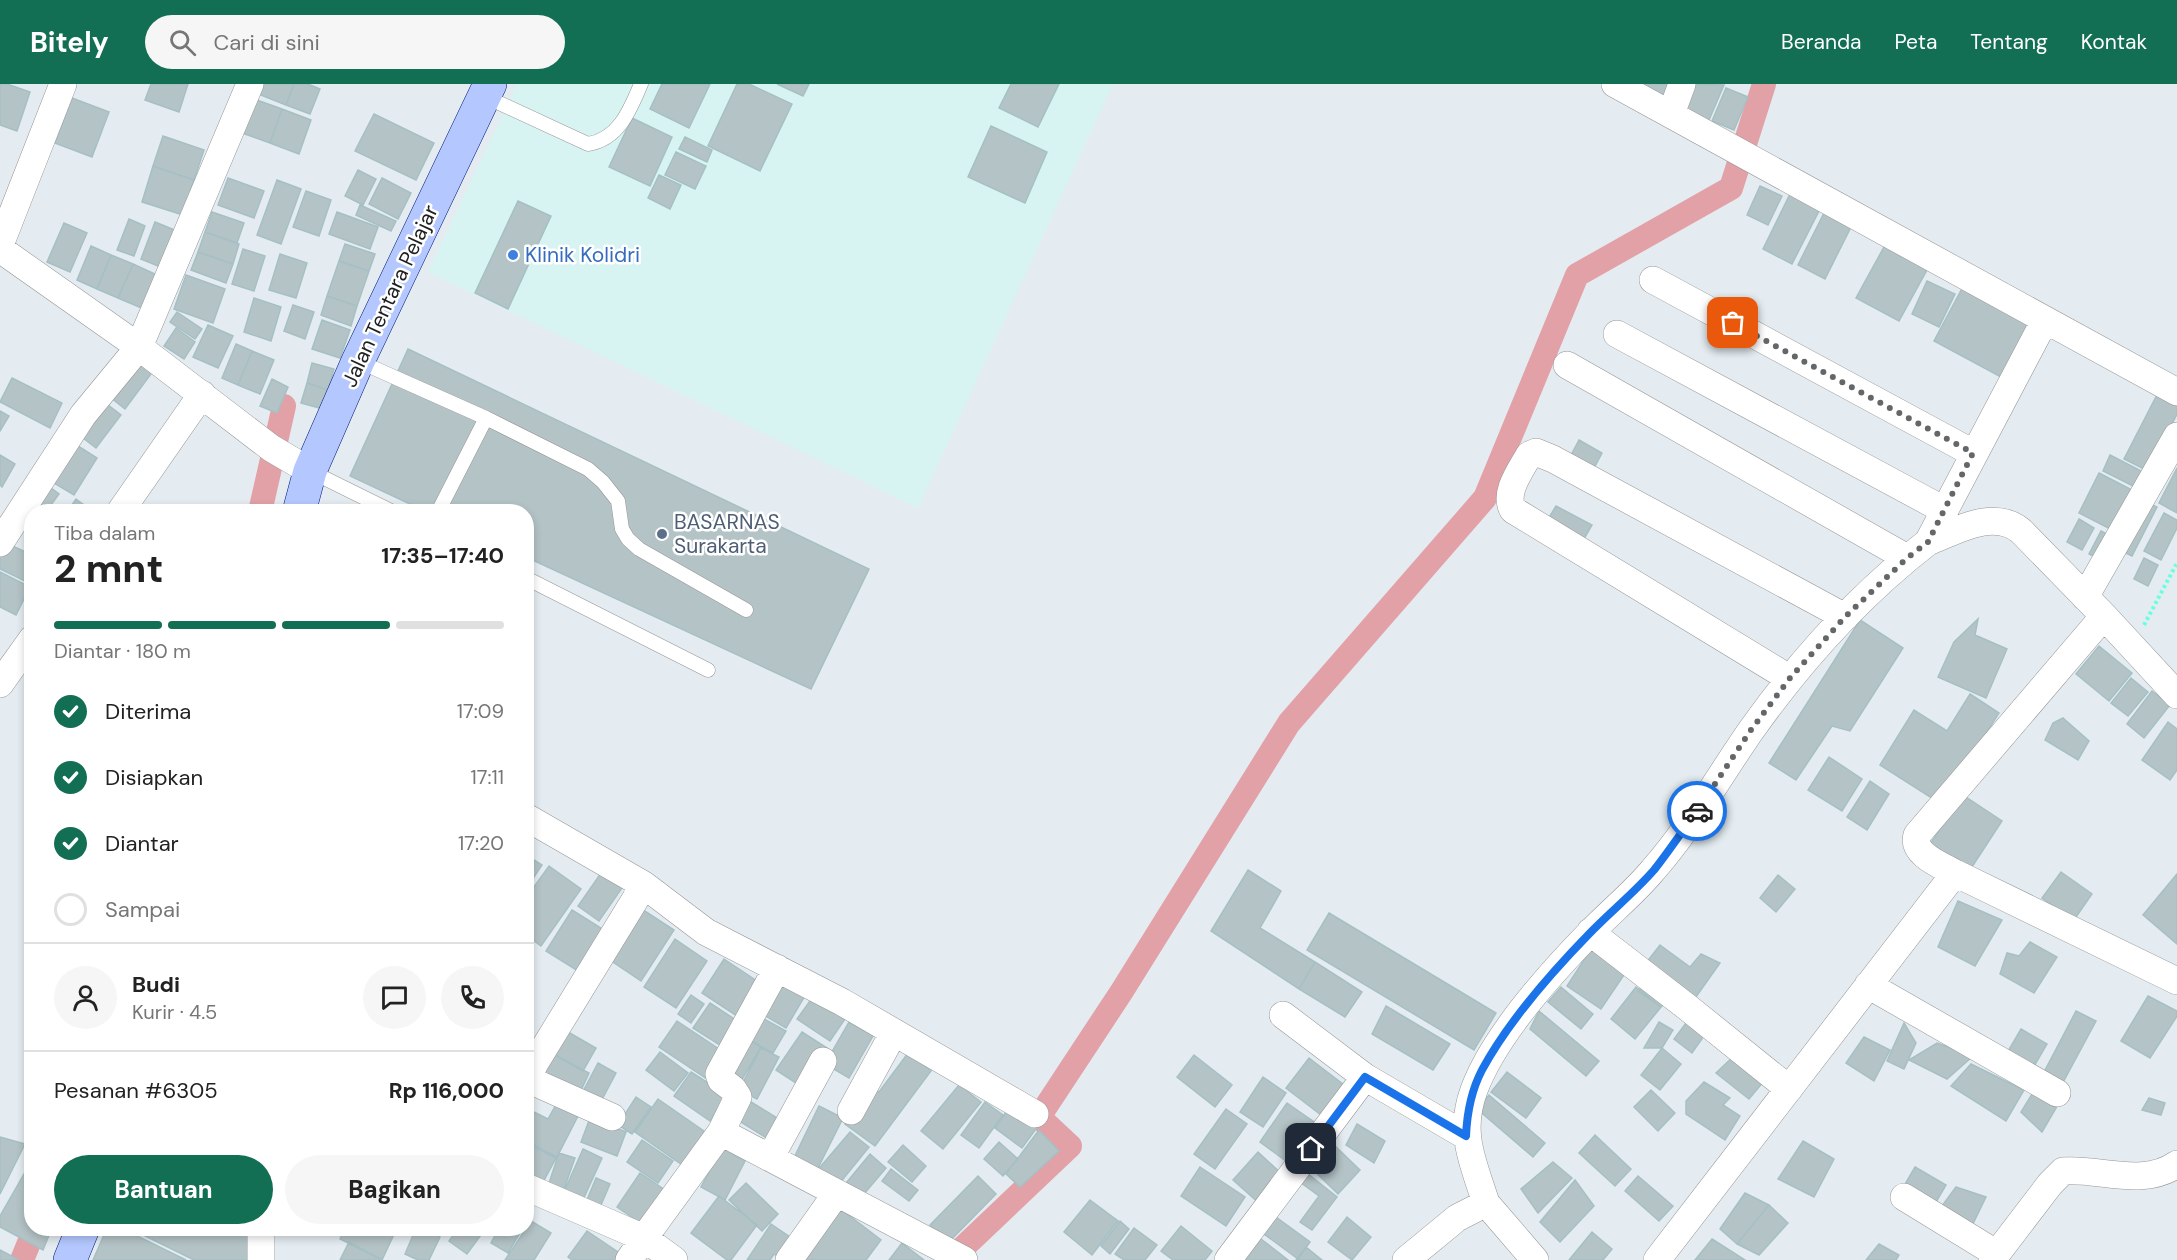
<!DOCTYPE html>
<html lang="id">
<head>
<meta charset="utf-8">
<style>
  :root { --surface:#fff; --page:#f6f6f6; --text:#222; --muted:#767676; --line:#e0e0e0; --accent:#136f53 }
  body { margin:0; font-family:"DM Sans",sans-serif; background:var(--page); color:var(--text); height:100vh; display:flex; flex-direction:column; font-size:22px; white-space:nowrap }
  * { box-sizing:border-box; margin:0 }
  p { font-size:20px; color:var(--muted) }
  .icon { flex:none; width:33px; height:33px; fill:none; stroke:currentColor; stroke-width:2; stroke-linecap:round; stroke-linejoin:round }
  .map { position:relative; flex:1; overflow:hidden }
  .panel { position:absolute; left:24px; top:420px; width:510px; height:732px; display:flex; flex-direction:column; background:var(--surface); border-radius:24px; box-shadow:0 3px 9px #0003 }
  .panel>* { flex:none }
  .pin { position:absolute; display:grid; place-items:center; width:51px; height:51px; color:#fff; margin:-26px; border-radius:12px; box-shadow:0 3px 9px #0006 }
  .courier { position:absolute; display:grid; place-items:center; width:60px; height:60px; margin:-30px; border:4px solid #1a73e8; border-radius:50%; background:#fff; color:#222; box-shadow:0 2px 8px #0007 }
  .summary em { font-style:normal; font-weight:700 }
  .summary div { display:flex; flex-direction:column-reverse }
  .summary { display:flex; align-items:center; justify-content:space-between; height:102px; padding:0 30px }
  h1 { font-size:39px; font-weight:700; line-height:45px }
  .bar { display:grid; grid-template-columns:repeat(4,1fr); gap:9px 6px; align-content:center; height:72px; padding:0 30px }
  .bar i { height:8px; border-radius:4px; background:var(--line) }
  .bar .on { background:var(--accent) }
  .bar p { grid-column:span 4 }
  .line { display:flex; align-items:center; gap:15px; padding:0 30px; border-top:2px solid var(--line) }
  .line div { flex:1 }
  .round { display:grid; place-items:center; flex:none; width:63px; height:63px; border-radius:32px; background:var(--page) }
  ol { padding:0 30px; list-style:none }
  li { display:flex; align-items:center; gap:18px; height:66px }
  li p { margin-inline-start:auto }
  li .icon { padding:6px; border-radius:50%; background:var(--accent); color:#fff; stroke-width:4 }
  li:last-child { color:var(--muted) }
  li i { width:33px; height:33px; border:3px solid var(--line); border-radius:50% }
  .cta { display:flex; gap:12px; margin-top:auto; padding:12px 30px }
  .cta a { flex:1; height:69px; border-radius:36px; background:var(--accent); color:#fff; font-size:24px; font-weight:700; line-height:69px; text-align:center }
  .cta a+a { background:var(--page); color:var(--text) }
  header { display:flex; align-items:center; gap:36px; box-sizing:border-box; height:84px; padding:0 30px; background:var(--accent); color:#fff }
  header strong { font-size:28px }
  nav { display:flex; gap:33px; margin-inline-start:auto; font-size:21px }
  .search { width:420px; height:54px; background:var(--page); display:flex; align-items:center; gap:15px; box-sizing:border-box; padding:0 21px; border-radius:33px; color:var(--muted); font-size:22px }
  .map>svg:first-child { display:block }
  .military { fill:#d7f3f2 }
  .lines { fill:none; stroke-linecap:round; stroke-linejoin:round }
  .canal { stroke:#e2a1a7; stroke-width:24 }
  .building { fill:#b4c3c6; stroke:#a5c0c4; stroke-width:1.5 }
  .lane-casing { stroke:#969696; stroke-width:15 }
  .street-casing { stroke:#969696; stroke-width:28 }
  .secondary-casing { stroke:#00197c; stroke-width:34 }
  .path { stroke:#67ffdf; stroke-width:4; stroke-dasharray:3 3; stroke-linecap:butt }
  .lane { stroke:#fff; stroke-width:14 }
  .street { stroke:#fff; stroke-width:27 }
  .secondary { stroke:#b4c8ff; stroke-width:33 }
  .done { stroke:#646768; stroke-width:6; stroke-dasharray:0 10.8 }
  .route { stroke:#1a73e8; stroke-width:8 }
  .shop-dot { fill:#3f7fe0; stroke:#fff; stroke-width:2 }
  .service-dot { fill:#5c6f8a; stroke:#fff; stroke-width:2 }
  .labels { text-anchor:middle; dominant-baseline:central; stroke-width:5; stroke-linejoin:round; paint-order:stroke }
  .shop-label { font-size:21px; fill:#366cbe; stroke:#fff; text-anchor:start }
  .street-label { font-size:21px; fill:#1f1f1f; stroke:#fff }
  .service-label { font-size:21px; fill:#4e5e75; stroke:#fff; text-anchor:start }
</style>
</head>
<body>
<header>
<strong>Bitely</strong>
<div class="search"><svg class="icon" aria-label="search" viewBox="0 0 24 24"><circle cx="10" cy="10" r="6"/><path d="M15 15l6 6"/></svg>Cari di sini</div>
<nav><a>Beranda</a><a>Peta</a><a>Tentang</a><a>Kontak</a></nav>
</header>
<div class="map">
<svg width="2177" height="1176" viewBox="0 0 2177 1176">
  <rect width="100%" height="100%" fill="#e4ecf1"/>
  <path class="military" d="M517 0H1113L918 424 428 188Z"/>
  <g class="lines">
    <path class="canal" d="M260 428 284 322
      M22 1176 35 1144
      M950 1176 1070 1062 1039 1033 1122 907 1289 639 1485 414 1577 191 1731 104 1764 0"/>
  </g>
  <path class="building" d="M0 0H7L30 8 17 47 0 41Z
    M151 0H188L179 28 145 16Z
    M259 0H294L286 21 256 9Z
    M294 0H308L320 5 310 30 286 21Z
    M662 0H710L689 44 650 25Z
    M737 0H749L792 20 760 87 708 62Z
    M777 0H809L803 12Z
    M1011 0H1059L1038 43 999 24Z
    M1639 0H1675L1669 14Z
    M1692 0 1724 1 1709 36 1682 25Z
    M1726 4 1748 13 1734 46 1712 37Z
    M72 14 109 28 92 73 55 59Z
    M254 15 282 25 270 59 242 49Z
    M282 25 311 36 299 70 270 59Z
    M374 30 434 59 416 96 355 67Z
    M632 34 672 53 650 102 609 83Z
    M991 42 1047 68 1025 119 968 93Z
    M163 52 204 66 194 96 153 82Z
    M685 53 712 66 707 78 679 65Z
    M676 68 706 82 695 105 665 91Z
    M153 82 194 96 183 131 142 118Z
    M358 86 376 95 363 121 345 112Z
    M659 91 681 101 670 125 648 114Z
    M228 94 264 107 254 134 218 121Z
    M382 94 411 109 398 135 369 120Z
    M277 96 301 105 281 160 257 151Z
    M1760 102 1782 112 1768 141 1747 131Z
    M306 107 331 116 319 152 293 143Z
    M1791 108 1821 123 1792 180 1763 165Z
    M518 117 551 132 508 225 475 209Z
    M360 121 396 137 391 147 356 131Z
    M1826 125 1853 139 1825 195 1798 181Z
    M212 128 244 139 237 159 205 148Z
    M337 128 378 143 370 165 329 150Z
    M129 135 145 142 134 172 117 166Z
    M155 138 177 147 163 184 141 175Z
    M64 139 87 149 70 188 47 178Z
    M205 148 239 160 233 180 198 168Z
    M1890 152 1933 175 1899 237 1856 214Z
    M345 160 375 170 369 187 339 177Z
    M91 162 111 171 97 205 77 196Z
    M243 165 265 172 254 207 232 200Z
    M198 168 233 180 226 199 191 186Z
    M280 170 307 179 296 214 269 206Z
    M111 171 133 180 118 214 97 205Z
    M339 177 369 187 357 222 327 212Z
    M133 180 166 195 151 228 118 214Z
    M186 191 225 205 213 239 174 225Z
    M1927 197 1955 210 1939 243 1912 230Z
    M1966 197 2033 233 2001 293 1934 257Z
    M327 212 357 222 351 242 321 231Z
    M254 214 281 223 271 257 244 248Z
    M293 221 314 228 305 255 284 247Z
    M177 228 202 245 195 255 170 238Z
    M322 236 350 246 340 274 312 265Z
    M208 241 233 252 218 284 193 273Z
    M176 244 195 258 184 275 164 262Z
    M236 260 252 267 238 301 222 294Z
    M408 265 869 485 811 605 526 473V428H427L350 392Z
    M252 267 274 276 260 310 238 301Z
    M134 271 154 286 125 325 105 309Z
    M312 279 334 285 328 306 307 299Z
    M12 294 62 319 50 344 0 318Z
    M272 295 288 303 277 329 260 322Z
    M307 299 328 306 323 325 301 319Z
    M2161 303 2177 312V330L2148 387 2124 375Z
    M99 314 121 331 96 364 74 347Z
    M0 327 9 332 0 347Z
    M67 355 97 374 74 411 44 393Z
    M1579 356 1602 369 1593 386 1570 373Z
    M0 371 15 380 2 403 0 401Z
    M2110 371 2149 391 2141 406 2103 387Z
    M2177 384V429L2159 419Z
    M2099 389 2136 408 2116 448 2079 429Z
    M43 398 59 410 46 428H42L28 418Z
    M76 415 88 424 85 428H67Z
    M2144 417 2157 423 2132 472 2119 466Z
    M1556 422 1592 441 1581 460 1545 440Z
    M2164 429 2177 436V444L2161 476 2144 467Z
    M2079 435 2094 444 2082 466 2067 458Z
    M2101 447 2114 454 2103 477 2089 470Z
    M2 457 32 471V482L25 497 0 485V462Z
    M2144 474 2158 481 2148 502 2134 495Z
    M0 488 30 503 16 531 0 523Z
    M1978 535 1975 551 2007 565 1986 614 1938 593 1954 558Z
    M1860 536 1903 564 1850 647 1832 642 1796 696 1769 679Z
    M2099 562 2132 589 2109 617 2076 590Z
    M2131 594 2148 608 2128 632 2111 619Z
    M2152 607 2170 621 2144 654 2127 640Z
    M1970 610 1999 629 1941 720 1880 681 1914 626 1947 647Z
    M2063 634 2089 657 2078 676 2045 656 2053 639Z
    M2168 638 2177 645V686L2170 696 2142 676Z
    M1829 673 1862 695 1842 727 1808 706Z
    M1870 697 1889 710 1867 746 1847 733Z
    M1963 711 2002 737 1970 786 1930 760Z
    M526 771 542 781 526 805Z
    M549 782 581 805 541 862 526 851V814Z
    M1248 786 1281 807 1260 844 1315 878 1299 905 1211 847Z
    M2061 788 2092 810 2074 836 2042 814Z
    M601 789 622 804 599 837 578 822Z
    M2177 790V860L2143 831Z
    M1778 791 1795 805 1776 828 1760 814Z
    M1958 817 2002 836 1975 882 1938 863Z
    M637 822 674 846 641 897 604 872Z
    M572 826 604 846 578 887 546 867Z
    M1329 829 1496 929 1474 966 1307 866Z
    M675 855 707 877 676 924 644 903Z
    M2030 858 2057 873 2034 909 2000 890 2007 869 2019 872Z
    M1660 861 1690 883 1701 870 1720 879 1691 920 1642 884Z
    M1593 862 1628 885 1601 925 1567 902Z
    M724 875 763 901 740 934 702 909Z
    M1315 878 1362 908 1345 933 1299 905Z
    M781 888 809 905 786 944 757 927Z
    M1644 900 1666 917 1661 923 1638 907Z
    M1561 903 1593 930 1581 945 1548 918Z
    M1636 903 1661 923 1635 955 1611 935Z
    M815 910 847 932 830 957 797 935Z
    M691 911 704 920 691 939 678 930Z
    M2148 912 2177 927V932L2150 974 2121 957Z
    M710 919 742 940 726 965 693 944Z
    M1386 922 1450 960 1433 986 1372 950Z
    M1539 927 1599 977 1586 992 1530 945Z
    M2076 927 2096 937 2061 1002 2042 992Z
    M755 930 786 947 773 969 743 952Z
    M677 937 725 969 707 995 659 963Z
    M849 938 873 952 849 994 825 980Z
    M1659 938 1673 946 1662 964H1644Z
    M1686 939 1704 952 1692 969 1674 955Z
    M1904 939 1916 959 1904 985 1887 977Z
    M2021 945 2047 960 2033 984 2007 969Z
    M568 948 596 964 583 987 555 971Z
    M802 948 827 964 802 1003 776 986Z
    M742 953 761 963 740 999 721 989Z
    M1864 953 1890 966 1874 997 1846 979Z
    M1937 959 1973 972 1947 995 1909 976Z
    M761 964 779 973 757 1015 739 1006Z
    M1662 964 1681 980 1660 1006 1641 991Z
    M660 968 688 989 674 1007 646 986Z
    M908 969 931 987 875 1062 845 1040 872 1003 879 1008Z
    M1736 970 1764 997 1749 1015 1716 989Z
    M555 971 589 989 578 1013 535 993Z
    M1194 971 1232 1001 1215 1023 1177 993Z
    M1309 974 1344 1001 1321 1031 1286 1004Z
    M598 979 616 989 598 1023 580 1013Z
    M1971 980 2024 1006 2006 1037 1951 1002Z
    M691 988 727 1011 710 1037 674 1012Z
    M1507 988 1541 1014 1526 1034 1491 1008Z
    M1263 993 1286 1009 1263 1043 1240 1028Z
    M1704 998 1730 1014 1723 1021 1740 1032 1725 1056 1686 1030V1017Z
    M959 1001 981 1018 943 1065 921 1047Z
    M2035 1005 2059 1019 2042 1048 2021 1028Z
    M1651 1006 1675 1029 1658 1047 1634 1023Z
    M1489 1011 1545 1059 1533 1073 1477 1025Z
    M636 1013 651 1023 632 1050 618 1041Z
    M743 1013 782 1037 770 1056 731 1032Z
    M2149 1014 2165 1019 2161 1031 2142 1026Z
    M658 1015 711 1052 688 1085 635 1048Z
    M558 1017 580 1028 557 1073 526 1057V1042L534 1028 548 1035Z
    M985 1018 1003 1031 979 1064 961 1051Z
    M1287 1019 1317 1040 1290 1080 1260 1058Z
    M819 1022 843 1034 816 1088 793 1076Z
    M1008 1025 1036 1045 1022 1064 995 1044Z
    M1226 1025 1247 1040 1215 1085 1194 1070Z
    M590 1034 626 1048 617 1072 581 1058Z
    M1357 1040 1385 1057 1374 1079 1346 1061Z
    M1039 1046 1059 1067 1020 1103 1006 1090Z
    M850 1048 869 1063 835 1105 816 1088Z
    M1595 1051 1631 1085 1615 1102 1579 1069Z
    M0 1053 25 1060 0 1110Z
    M642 1056 673 1077 658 1099 627 1078Z
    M1803 1057 1834 1075 1814 1113 1778 1095Z
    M999 1058 1018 1075 1003 1092 984 1075Z
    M526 1059 556 1074 541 1102 526 1095Z
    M1332 1059 1360 1086 1338 1110 1310 1083Z
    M903 1061 926 1082 912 1098 888 1078Z
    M722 1064 745 1077 725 1116 701 1103Z
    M583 1065 602 1074 582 1118 563 1110Z
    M1258 1068 1285 1093 1261 1121 1233 1096Z
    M559 1069 575 1074 564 1105 549 1099Z
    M870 1070 886 1084 858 1117 842 1104Z
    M1553 1078 1572 1094 1538 1129 1521 1105Z
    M28 1083 32 1085V1144H52L43 1166 0 1143V1132Z
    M1200 1083 1245 1113 1226 1142 1181 1112Z
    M1915 1083 1946 1101 1932 1125 1901 1107Z
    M891 1085 918 1106 909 1117 882 1097Z
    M640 1089 668 1108 645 1142 617 1123Z
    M1307 1089 1337 1113 1312 1146 1300 1138 1319 1112 1300 1098Z
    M978 1092 996 1110 948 1159 930 1141Z
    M1638 1092 1673 1122 1659 1137 1625 1107Z
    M596 1094 610 1100 598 1128 584 1123Z
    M1575 1096 1594 1122 1560 1158 1540 1138Z
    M746 1099 778 1130 762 1147 729 1116Z
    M1956 1103 1986 1113 1970 1146 1939 1126Z
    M1745 1109 1769 1121 1737 1160 1720 1145Z
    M719 1112 757 1141 731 1176H727L691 1149Z
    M1090 1116 1118 1137 1092 1171 1064 1148Z
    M1769 1121 1788 1139 1759 1171 1737 1160Z
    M838 1123 881 1156 866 1176H798Z
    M1276 1133 1310 1158 1298 1175 1264 1150Z
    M1347 1133 1371 1153 1352 1176 1328 1158Z
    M531 1137 551 1149 534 1176H505Z
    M1120 1137 1129 1145 1110 1170 1101 1162Z
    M771 1140 796 1157 783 1176 774 1170 770 1176H747Z
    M1181 1142 1212 1167 1205 1176H1173L1161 1167Z
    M107 1144H121L186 1176H93Z
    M129 1144H235L257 1155 255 1176H194Z
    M345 1144H397L382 1176 340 1155Z
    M416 1144H422L440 1153 429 1176H418L405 1170Z
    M458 1144H486L467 1170 449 1157Z
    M499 1144H523L508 1169 491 1159Z
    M1134 1144 1157 1161 1145 1176H1124L1115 1170Z
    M587 1147 621 1170 618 1176H572L568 1173Z
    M1592 1148 1612 1165 1603 1176H1569Z
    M1261 1155 1288 1176H1245Z
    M1712 1155 1745 1176H1695Z
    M349 1158 382 1176H340Z
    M902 1159 924 1176H889Z
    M1879 1160 1899 1171 1896 1176H1866Z
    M1306 1163 1322 1176H1296Z
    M0 1166 19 1176H0Z"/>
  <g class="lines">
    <g class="lane-casing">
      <path id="lane" d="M484 12 588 60C619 55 630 26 641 0
        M358 277 486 334 588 385 603 398 618 417 622 445 628 455 639 465 746 526
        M310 387 393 428
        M438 428 486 334
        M526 494 708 586"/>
    </g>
    <g class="street-casing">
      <path id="street" d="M1615 0 2177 308
        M1671 30 1682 0
        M0 161 63 0
        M0 165 139 263 271 364 310 387
        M1653 196 1973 369
        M2045 236 1928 458C1956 447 1994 424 2021 447L2104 532
        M1617 250 1944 426
        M1567 281 1907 474
        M120 428 202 310
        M0 459 83 331 139 263 250 0
        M2085 513 2177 352
        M1789 594 1513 426C1503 409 1521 386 1529 371L1536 368 1553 375 1845 533
        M0 600 32 555
        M526 733 644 801 706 848 842 918 1035 1030
        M1955 789C1941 781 1911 770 1917 751L2104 532 2177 611
        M1590 848 1687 923 1789 1005
        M1868 901 2057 1009
        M1283 931 1365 993
        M527 995 612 1033
        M526 998 535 979 644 801
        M851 1027 894 948
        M721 1048 738 1013 733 1005 721 996 719 990 777 884
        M770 1074 823 977
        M526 1103 644 1154 721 1048 964 1176
        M1904 1113 1997 1170
        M1486 1119C1473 1078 1458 1049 1474 1006 1494 952 1549 891 1589 850 1610 828 1634 809 1653 786 1691 743 1719 692 1752 645 1801 576 1861 510 1928 458
        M261 1144V1176
        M629 1176 644 1154 674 1176
        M789 1176 836 1110
        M1228 1176 1365 993 1466 1052
        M1406 1176 1457 1134 1486 1119 1535 1176
        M1657 1176 1955 789 2177 897
        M1992 1176 2050 1100 2063 1087C2101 1084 2143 1104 2177 1080"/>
    </g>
    <g class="secondary-casing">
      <path id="secondary" d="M299 428 310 387 358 277 490 0
        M70 1176 83 1144"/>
    </g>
    <path class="path" d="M2144 541 2177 479"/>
    <use href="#lane" class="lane"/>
    <use href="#street" class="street"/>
    <use href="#secondary" class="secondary"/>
  </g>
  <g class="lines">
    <path class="done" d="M1697 727 1751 646 1790 594 1845 533 1907 474 1928 458 1973 369 1733 239"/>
    <path class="route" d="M1311 1065 1365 993 1466 1052C1467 1029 1471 1007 1482 986 1508 938 1551 889 1589 850 1610 828 1634 809 1654 786 1669 767 1683 746 1697 727"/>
  </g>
  <circle class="shop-dot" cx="513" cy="171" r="6"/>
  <circle class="service-dot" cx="662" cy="450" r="6"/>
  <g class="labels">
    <g class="shop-label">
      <text x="525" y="171">Klinik Kolidri</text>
    </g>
    <g class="street-label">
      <text transform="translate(390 212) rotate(-65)">Jalan Tentara Pelajar</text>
    </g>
    <g class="service-label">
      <text x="674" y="438">BASARNAS<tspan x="674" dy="24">Surakarta</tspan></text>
    </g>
  </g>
</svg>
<div class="pin" style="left:1733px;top:239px;background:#ea580c"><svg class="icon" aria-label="bag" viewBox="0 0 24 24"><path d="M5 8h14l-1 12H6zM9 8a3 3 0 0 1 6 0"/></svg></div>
<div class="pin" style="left:1311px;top:1065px;background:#1f2937"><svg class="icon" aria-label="home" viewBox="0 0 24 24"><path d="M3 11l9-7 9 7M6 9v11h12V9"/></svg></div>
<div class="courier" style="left:1697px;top:727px"><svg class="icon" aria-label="car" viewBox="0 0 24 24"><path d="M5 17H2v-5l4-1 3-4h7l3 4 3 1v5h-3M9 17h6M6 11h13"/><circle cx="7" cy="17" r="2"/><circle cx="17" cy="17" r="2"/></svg></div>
<section class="panel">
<div class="summary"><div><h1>2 mnt</h1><p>Tiba dalam</p></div><em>17:35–17:40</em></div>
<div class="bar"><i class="on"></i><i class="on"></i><i class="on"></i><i></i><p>Diantar · 180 m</p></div>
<ol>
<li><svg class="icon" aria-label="check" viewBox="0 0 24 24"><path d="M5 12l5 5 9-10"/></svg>Diterima<p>17:09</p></li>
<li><svg class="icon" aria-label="check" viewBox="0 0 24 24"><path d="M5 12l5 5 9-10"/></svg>Disiapkan<p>17:11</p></li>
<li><svg class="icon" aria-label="check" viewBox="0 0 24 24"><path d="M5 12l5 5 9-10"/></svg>Diantar<p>17:20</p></li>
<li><i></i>Sampai</li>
</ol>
<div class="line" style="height:108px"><a class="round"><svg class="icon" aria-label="person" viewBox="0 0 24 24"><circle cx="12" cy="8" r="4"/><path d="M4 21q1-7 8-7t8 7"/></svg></a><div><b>Budi</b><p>Kurir · 4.5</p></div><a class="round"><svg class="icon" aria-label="chat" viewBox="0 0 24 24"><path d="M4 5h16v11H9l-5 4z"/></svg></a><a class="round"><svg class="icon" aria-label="phone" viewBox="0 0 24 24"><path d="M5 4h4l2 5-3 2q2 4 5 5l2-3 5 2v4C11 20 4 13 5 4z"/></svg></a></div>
<div class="line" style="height:78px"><div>Pesanan #6305</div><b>Rp 116,000</b></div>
<div class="cta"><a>Bantuan</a><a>Bagikan</a></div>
</section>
</div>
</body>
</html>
